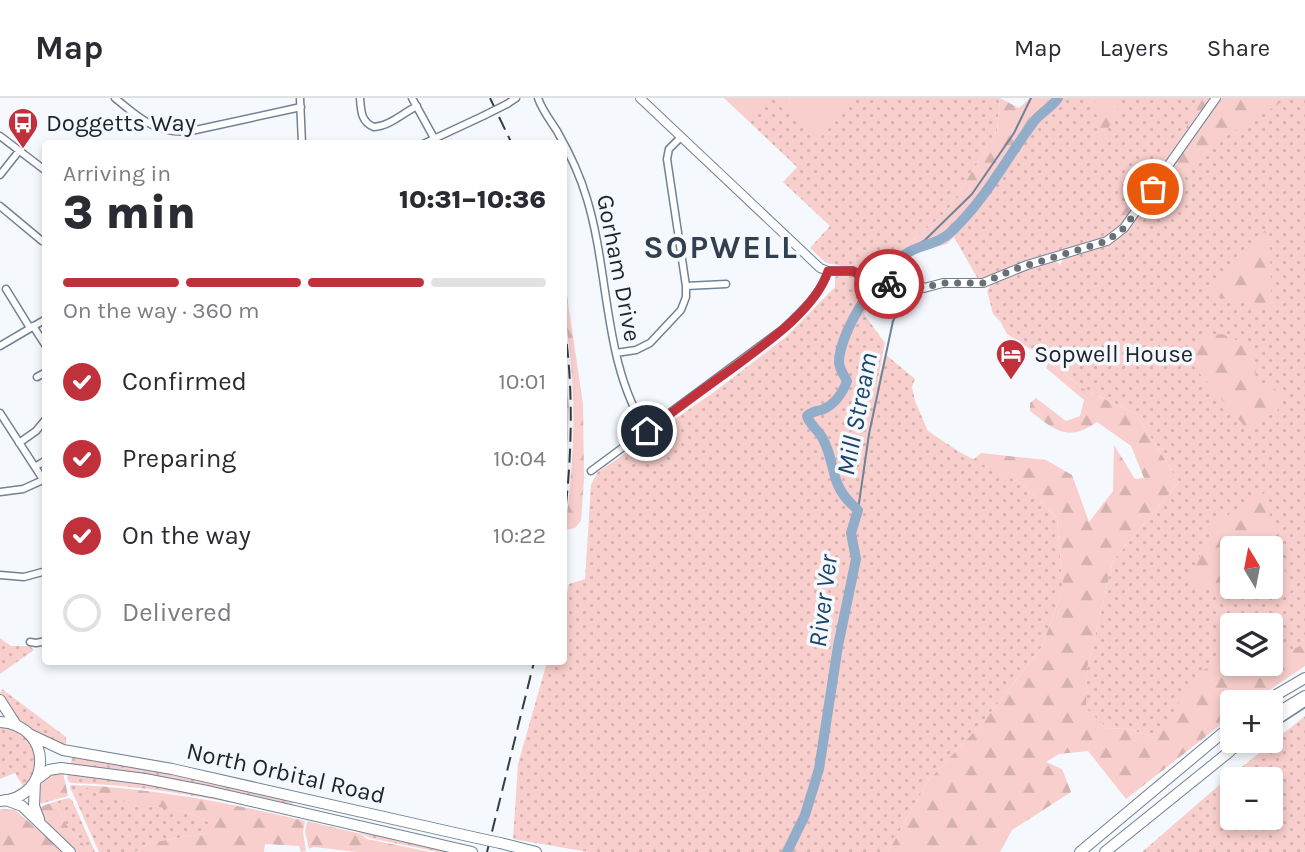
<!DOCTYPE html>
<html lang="en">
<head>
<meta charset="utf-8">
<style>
  :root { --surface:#fff; --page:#f2f2f3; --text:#2b2b33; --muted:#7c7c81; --line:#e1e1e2; --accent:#c1313b }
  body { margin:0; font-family:Karla,sans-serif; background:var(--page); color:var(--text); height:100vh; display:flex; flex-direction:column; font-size:26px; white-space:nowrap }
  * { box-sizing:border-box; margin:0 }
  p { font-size:23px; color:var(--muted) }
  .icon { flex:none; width:38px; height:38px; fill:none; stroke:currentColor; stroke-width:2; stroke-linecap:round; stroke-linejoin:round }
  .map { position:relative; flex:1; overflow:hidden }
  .drawer { position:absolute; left:42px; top:42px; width:525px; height:525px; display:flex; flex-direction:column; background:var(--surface); border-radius:7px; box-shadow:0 4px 10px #0003 }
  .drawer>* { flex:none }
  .needle { width:46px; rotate:350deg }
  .fabs { position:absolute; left:1220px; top:438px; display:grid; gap:14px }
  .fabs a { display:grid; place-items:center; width:63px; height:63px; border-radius:7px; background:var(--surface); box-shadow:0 4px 10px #0003; font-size:35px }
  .pin { position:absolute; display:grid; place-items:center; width:60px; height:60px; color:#fff; margin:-30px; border:4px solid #fff; border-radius:50%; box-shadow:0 2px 7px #0007 }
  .courier { position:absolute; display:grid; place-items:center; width:70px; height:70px; margin:-35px; border:5px solid #c1313b; border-radius:50%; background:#fff; color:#222; box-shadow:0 2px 9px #0007 }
  .headline em { font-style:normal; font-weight:800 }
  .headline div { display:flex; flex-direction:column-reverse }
  .headline { display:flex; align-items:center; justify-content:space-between; height:119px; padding:0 21px }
  h1 { font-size:46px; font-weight:800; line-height:52px }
  .bar { display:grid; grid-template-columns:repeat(4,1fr); gap:10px 7px; align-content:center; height:84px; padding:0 21px }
  .bar i { height:9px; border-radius:5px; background:var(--line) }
  .bar .active { background:var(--accent) }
  .bar p { grid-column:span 4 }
  ol { padding:0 21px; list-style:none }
  li { display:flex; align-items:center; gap:21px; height:77px }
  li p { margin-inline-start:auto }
  li .icon { padding:7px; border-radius:50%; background:var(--accent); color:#fff; stroke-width:4 }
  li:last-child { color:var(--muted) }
  li i { width:38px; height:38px; border:4px solid var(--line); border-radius:50% }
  header { display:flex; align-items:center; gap:42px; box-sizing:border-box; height:98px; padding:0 35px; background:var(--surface); border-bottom:2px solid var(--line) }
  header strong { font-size:33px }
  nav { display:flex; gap:38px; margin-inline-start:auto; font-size:24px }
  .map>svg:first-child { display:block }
  .green { fill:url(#green-dots); fill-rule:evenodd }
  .forest { fill:url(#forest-firs); fill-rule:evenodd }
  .pitch { fill:#f8cfcc }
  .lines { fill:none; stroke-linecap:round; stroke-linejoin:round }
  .stream { stroke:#6f849a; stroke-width:2 }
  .river { stroke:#92adc9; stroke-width:10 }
  .minor-casing { stroke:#708294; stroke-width:9 }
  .tertiary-casing { stroke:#708294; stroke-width:10 }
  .primary-casing { stroke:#708294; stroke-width:12 }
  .trunk-casing { stroke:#708294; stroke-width:12 }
  .minor { stroke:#fff; stroke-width:6 }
  .tertiary { stroke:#fff; stroke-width:8 }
  .primary { stroke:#fff; stroke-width:10 }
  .trunk { stroke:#fff; stroke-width:10 }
  .rail { stroke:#353c44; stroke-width:2; stroke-dasharray:14 7; stroke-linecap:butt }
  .minor-bridge-casing { stroke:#708294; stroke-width:9; stroke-linecap:butt }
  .trunk-bridge-casing { stroke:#708294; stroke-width:12; stroke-linecap:butt }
  .minor-bridge { stroke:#fff; stroke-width:6 }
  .trunk-bridge { stroke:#fff; stroke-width:10 }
  .done { stroke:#696f76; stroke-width:7; stroke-dasharray:0 12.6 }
  .route { stroke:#c1313b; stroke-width:9 }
  .labels { text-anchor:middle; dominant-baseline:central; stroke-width:7; stroke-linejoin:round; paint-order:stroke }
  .poi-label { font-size:24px; fill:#1d242c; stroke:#f5f9fe; text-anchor:start }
  .street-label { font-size:24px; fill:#1d242c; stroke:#f5f9fe }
  .water-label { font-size:26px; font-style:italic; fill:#1c456c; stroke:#f5f9fe }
  .district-label { font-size:32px; font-weight:bold; letter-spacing:2px; fill:#304050; stroke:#f5f9fe }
</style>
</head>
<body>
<header>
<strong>Map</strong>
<nav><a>Map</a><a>Layers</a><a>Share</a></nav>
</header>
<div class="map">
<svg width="1305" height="754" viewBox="0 0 1305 754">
  <defs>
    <pattern id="green-dots" width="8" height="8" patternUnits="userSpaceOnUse" patternTransform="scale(1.75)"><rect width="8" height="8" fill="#f8cfcc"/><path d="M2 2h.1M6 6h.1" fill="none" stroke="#d4b2af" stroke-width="1.8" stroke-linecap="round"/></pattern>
    <pattern id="forest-firs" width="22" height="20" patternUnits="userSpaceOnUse" patternTransform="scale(1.75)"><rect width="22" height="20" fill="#f8cfcc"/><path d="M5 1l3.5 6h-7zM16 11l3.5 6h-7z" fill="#d4b2af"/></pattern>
  </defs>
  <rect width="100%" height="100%" fill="#f5f9fe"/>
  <path class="green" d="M724 0H1000L997 34 947 113 871 178 848 169 826 165 810 150 830 128 783 84 797 69Z
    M1060 0H1305V555L1157 640 1125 630 1108 631 1085 610 1087 571 1113 463 1179 384 1136 316 1082 290 1049 263 1007 236 1000 223 993 216 987 193C994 177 1037 167 1054 162L1061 167 1065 152 978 181 954 139 988 95 1038 22ZM1232 450H1270V488H1232ZM1232 527H1270V565H1232Z
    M842 175 854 177 880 193 864 216 885 245 876 291 885 256 915 281 912 289 915 303 928 333 961 355 1021 385 1057 420 1063 490 1042 549 984 623 928 683 888 754H588L513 741 518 666 547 564H564V506L569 486 585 481 591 387 597 375 714 294 786 239 835 189V179Z
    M0 540 11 548H30L34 552 0 576Z
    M2 591 66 639V650L59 649C31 632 16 626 0 596Z
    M1305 618V754H1142L1217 689ZM1232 681H1270V719H1232Z
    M0 629C45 632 49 684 4 699L23 688 15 675 0 681Z
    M72 658 294 700 292 708 160 680 71 666Z
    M71 673 202 695 457 754H439L389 744 370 740 356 733C262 710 169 688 72 685L69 684 67 679Z
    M71 687C88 686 102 698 119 702 146 709 189 709 211 726V731L207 735 149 745 135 754H99L70 689Z
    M69 700 72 702 95 754H91L69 731 54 704Z"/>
  <path class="forest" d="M1000 0 1019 10 1030 0H1060L1038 22 988 95 954 139 947 146 909 156 882 182 878 183 871 178 947 113 997 34Z
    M1094 0H1123L1101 45Z
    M1196 0H1288L1201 54 1136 131H1121L1117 122 1187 28Z
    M1269 128 1272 212 1205 196Z
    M564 178 583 306 584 381 581 423 575 430 565 432C571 387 575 342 573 297 572 257 563 218 564 178Z
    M1222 236 1249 247 1257 267 1255 276 1260 289H1272L1284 298 1278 312 1246 330 1183 256 1199 239Z
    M564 244 569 311 564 405Z
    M1049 263 1082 290 1136 316 1179 384 1113 463 1087 571 1086 610 1108 631 1125 630 1157 640 1198 574 1232 560V565H1270L1271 553 1287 555 1305 545V568L1252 604H1232V618L1126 701 1088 653 1059 656 1046 664 1062 671 1071 694 1012 732 1000 754H888L928 683 984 623 1042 549 1063 490 1057 420 1021 385 973 362 981 355 1046 362 1072 377 1089 424 1113 393 1114 347 1135 381 1144 380 1131 348 1097 324C1067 345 1055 332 1030 313V305L1036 300 1066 323 1080 318 1084 302 1046 270Z
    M1266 394 1274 443 1292 493 1246 501 1188 485 1215 425ZM1232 450H1270V488H1232Z
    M63 674 68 698 36 707C39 687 42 678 63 674Z
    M80 687C157 691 230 705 305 723L303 734 306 753 301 754 299 748 265 746 264 754H135L149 745 207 735 211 731V726C188 708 143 710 115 701 103 698 92 691 80 687Z
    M54 704 69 731 91 754H77L40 717 37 710Z
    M0 711 15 712 64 754H0Z
    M307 723 361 736 367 741 430 754H357L314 749 309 751 305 734Z"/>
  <path class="pitch" d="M725 0H768L748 22Z
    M789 0H858L821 39 785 5Z"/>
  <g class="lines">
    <path class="stream" d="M871 181 879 171 925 142 972 96 1014 35 1031 0
      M855 216 858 205 867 186
      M858 412 869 336 893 223 910 189"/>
    <path class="river" d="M787 754 805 717 819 671 838 548 856 461 851 435 858 412C828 387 838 371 823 341 819 332 810 328 807 318 813 312 817 314 824 311 835 306 843 294 847 283 844 277 839 271 839 264 839 233 882 168 909 154 924 146 939 146 952 133 986 101 1007 59 1035 22 1042 14 1052 9 1058 0"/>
    <g class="minor-casing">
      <path id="minor" d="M115 0C139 20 157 37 191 33L301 9
        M300 0 302 46
        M360 0C361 13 361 24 374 29 390 28 403 15 417 8
        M412 0 434 40
        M538 0C542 12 550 22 557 33 569 54 580 77 587 101 610 177 603 266 647 333
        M507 6 516 0
        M0 38 46 73
        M423 46 483 18
        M0 77 19 53
        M0 108 42 143
        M686 188 726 186
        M6 191 30 230
        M33 228 46 248
        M0 248 46 221
        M616 255 636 252 650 245 681 212 686 199V188L667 61 669 51 681 39
        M37 279 46 274
        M0 315 46 386
        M19 345 36 333 46 321
        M35 369 46 362
        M591 373 783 231C800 215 821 196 828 173
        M0 394 23 391 43 382
        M0 477 24 479 46 473
        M30 544 36 545 46 543
        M1270 628 1305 605
        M1235 651 1252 642"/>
    </g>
    <g class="tertiary-casing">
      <path id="tertiary" d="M640 0 820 170 828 173H853L880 189 908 178 924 190 943 185H983L1027 167 1107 143 1124 130 1216 0"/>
    </g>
    <g class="primary-casing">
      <path id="primary" d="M0 602 16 627
        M35 683 34 708 39 721
        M6 702 22 708 70 754"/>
    </g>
    <g class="trunk-casing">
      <path id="trunk" d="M1264 604 1305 580
        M1270 619 1305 598
        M0 624C54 627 53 700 0 703
        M29 636 63 652 172 671 477 740
        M36 682 49 672 61 670 145 681 212 694 472 754
        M500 745 536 754
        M1080 754 1232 627
        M1105 754 1229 654 1240 642"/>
    </g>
    <use href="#minor" class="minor"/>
    <use href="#tertiary" class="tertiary"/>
    <use href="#primary" class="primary"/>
    <use href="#trunk" class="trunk"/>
    <path class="rail" d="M490 0 512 46
      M564 225C574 291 572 358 564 424
      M487 754 534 564"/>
    <g class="minor-bridge-casing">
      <path id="minor-bridge" d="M483 18 507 6"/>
    </g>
    <g class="trunk-bridge-casing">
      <path id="trunk-bridge" d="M477 740 500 745"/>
    </g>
    <use href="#minor-bridge" class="minor-bridge"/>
    <use href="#trunk-bridge" class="trunk-bridge"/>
  </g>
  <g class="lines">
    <path class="done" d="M889 186 901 179 908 178 922 190 943 185H983L1015 171 1107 143 1124 130 1153 91"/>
    <path class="route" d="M647 333C673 314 699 294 726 275 759 250 815 214 828 173H853L880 189 889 186"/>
  </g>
  <defs>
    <g id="bus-pin" transform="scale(1.575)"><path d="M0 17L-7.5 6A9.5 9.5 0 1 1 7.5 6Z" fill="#c1313b" stroke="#f5f9fe"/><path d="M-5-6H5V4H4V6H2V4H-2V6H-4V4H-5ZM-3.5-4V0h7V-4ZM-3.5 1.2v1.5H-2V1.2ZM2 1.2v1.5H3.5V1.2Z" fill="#fff"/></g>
    <g id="hotel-pin" transform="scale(1.575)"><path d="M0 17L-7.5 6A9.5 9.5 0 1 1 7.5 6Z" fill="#c1313b" stroke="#f5f9fe"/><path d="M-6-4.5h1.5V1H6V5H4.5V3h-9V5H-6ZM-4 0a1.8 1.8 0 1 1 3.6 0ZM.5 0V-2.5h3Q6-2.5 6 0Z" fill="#fff"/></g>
  </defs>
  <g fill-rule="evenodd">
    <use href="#bus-pin" x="23" y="25"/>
    <use href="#hotel-pin" x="1011" y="256"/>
  </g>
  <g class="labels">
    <g class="poi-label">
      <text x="46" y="25">Doggetts Way</text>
      <text x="1034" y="256">Sopwell House</text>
    </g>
    <g class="street-label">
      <text transform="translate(619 170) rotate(79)">Gorham Drive</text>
      <text transform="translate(286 675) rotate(13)">North Orbital Road</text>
    </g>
    <g class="water-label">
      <text transform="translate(857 316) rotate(-79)">Mill Stream</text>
      <text transform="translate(823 503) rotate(-83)">River Ver</text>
    </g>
    <g class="district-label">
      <text x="721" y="149">SOPWELL</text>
    </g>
  </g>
</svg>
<div class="fabs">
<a><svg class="needle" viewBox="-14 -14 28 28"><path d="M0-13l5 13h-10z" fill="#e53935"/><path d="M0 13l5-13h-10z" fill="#7c7c81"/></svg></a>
<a><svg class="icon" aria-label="layers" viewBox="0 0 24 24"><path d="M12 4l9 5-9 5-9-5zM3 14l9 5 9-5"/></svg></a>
<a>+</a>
<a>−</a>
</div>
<div class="pin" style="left:1153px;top:91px;background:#ea580c"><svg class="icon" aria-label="bag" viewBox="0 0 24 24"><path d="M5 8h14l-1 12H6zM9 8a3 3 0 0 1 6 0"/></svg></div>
<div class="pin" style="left:647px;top:333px;background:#1f2937"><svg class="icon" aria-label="home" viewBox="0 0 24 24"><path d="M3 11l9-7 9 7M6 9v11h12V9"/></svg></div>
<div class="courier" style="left:889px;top:186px"><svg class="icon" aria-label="bike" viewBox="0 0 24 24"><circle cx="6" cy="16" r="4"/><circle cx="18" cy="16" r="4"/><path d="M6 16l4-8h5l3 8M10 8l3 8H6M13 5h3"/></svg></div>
<section class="drawer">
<div class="headline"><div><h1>3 min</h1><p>Arriving in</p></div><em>10:31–10:36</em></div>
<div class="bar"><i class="active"></i><i class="active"></i><i class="active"></i><i></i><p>On the way · 360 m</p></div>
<ol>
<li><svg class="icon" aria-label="check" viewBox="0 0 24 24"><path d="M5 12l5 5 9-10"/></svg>Confirmed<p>10:01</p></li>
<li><svg class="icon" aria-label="check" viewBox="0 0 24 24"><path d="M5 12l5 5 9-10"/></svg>Preparing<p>10:04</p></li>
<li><svg class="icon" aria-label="check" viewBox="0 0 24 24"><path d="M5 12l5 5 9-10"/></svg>On the way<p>10:22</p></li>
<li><i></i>Delivered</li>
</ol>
</section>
</div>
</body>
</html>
